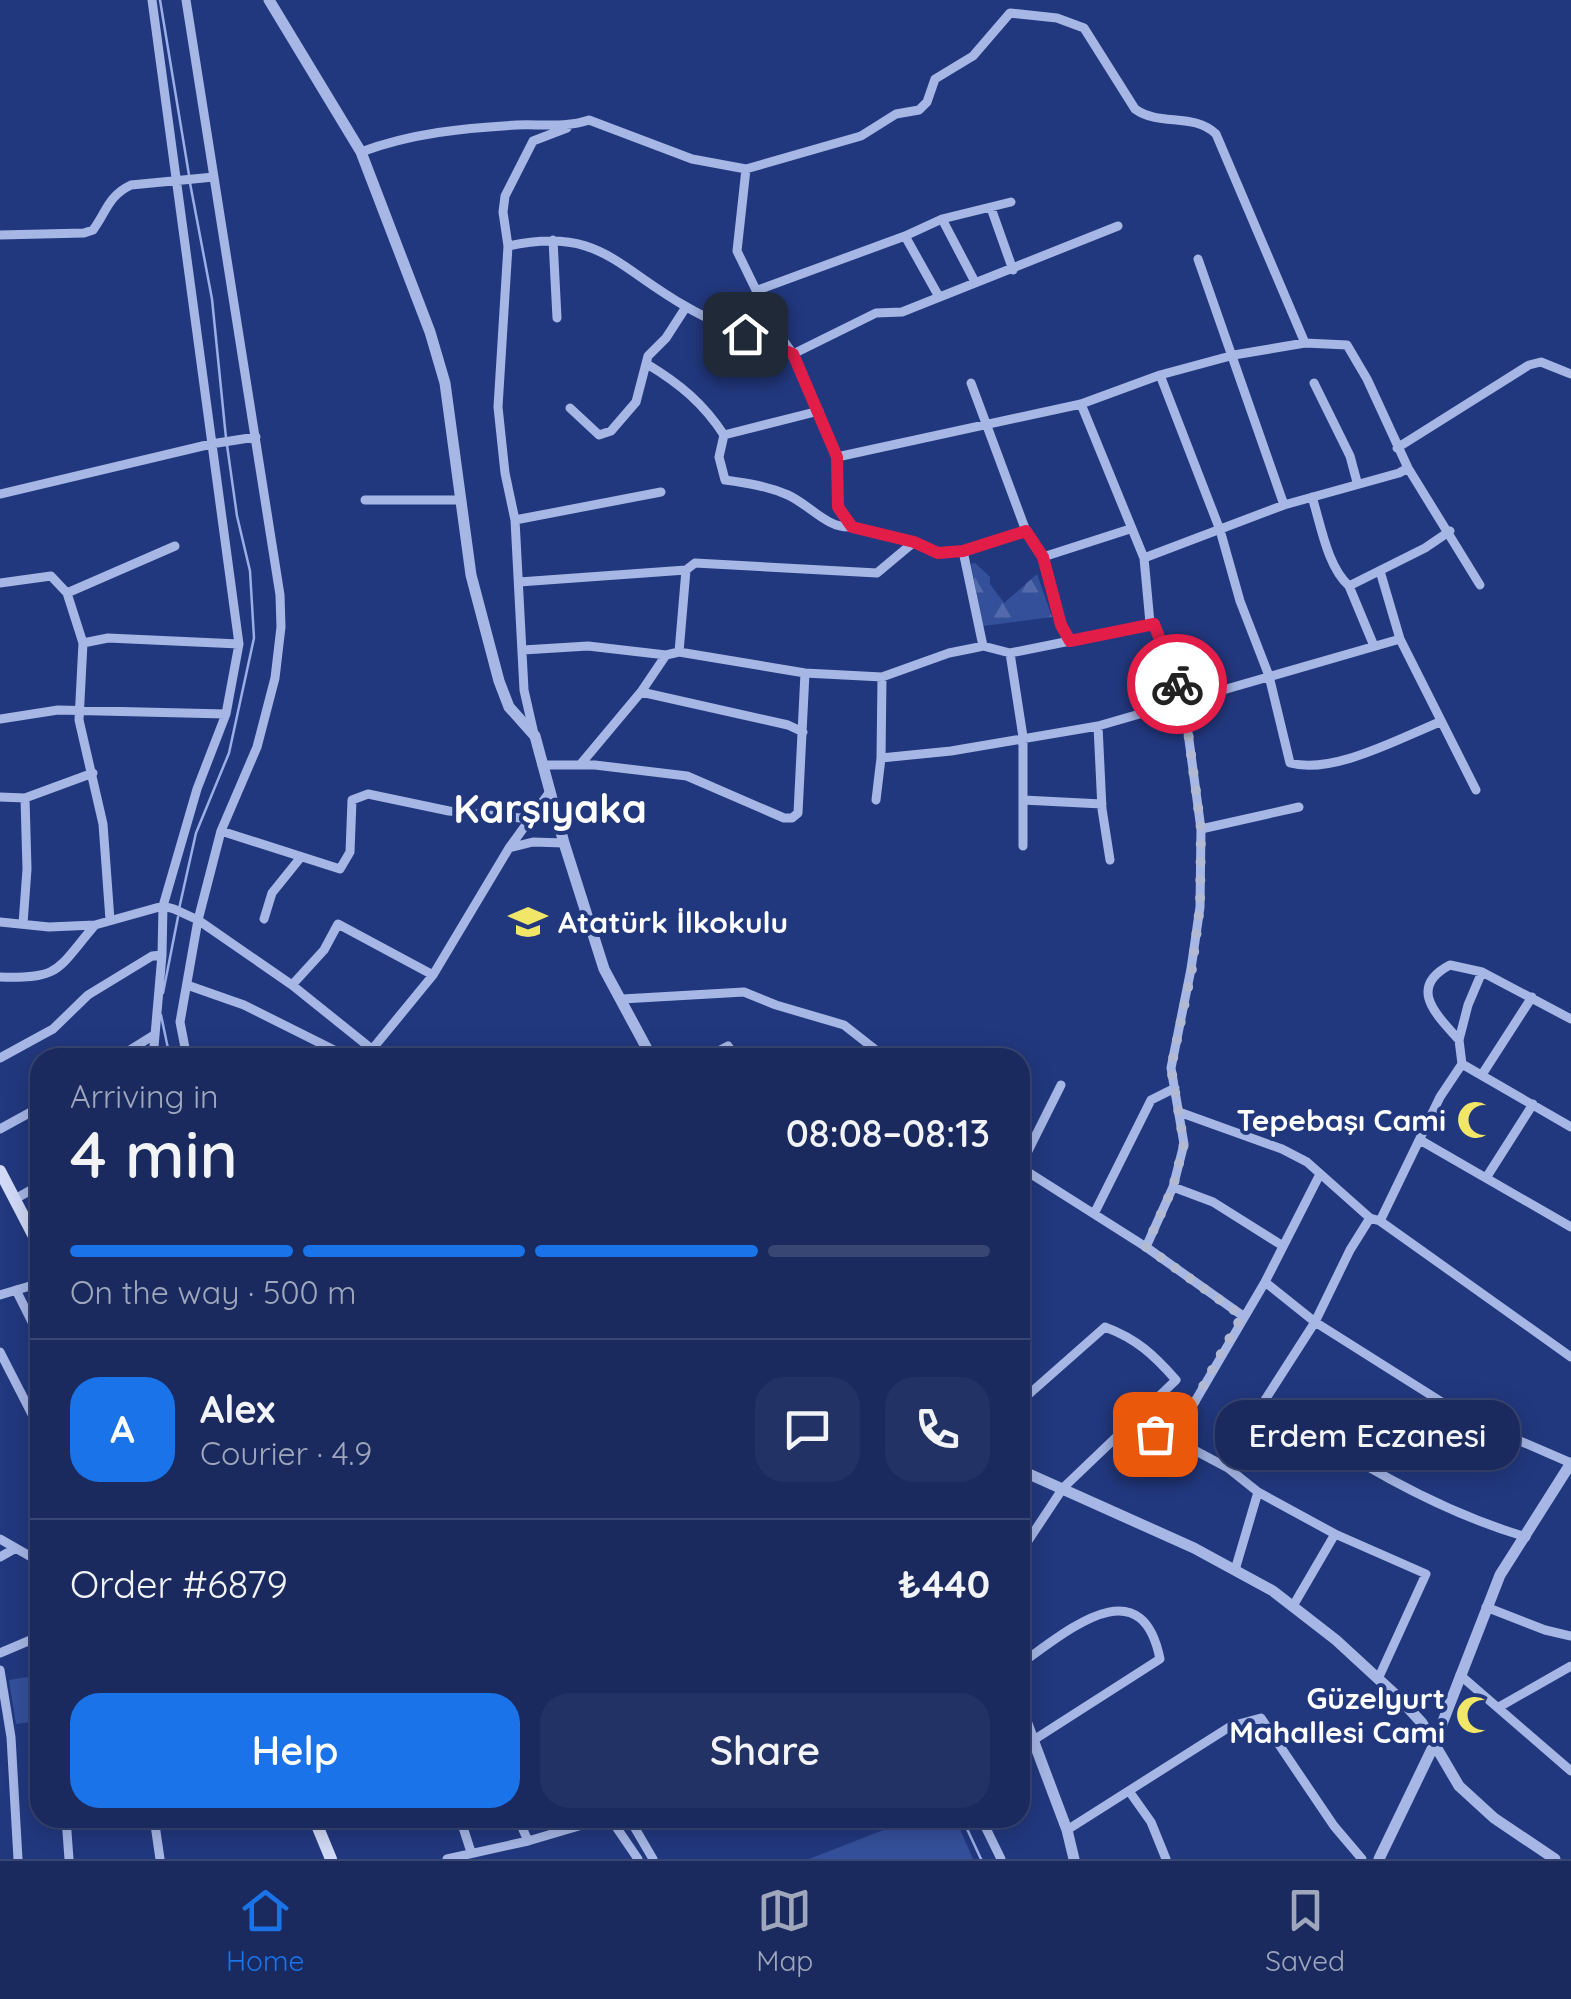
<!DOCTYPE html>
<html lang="en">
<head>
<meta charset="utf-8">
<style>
  :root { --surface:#1a2a5e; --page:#233264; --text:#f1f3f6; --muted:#9fa7bc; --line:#384673; --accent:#1a73e8 }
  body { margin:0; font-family:Quicksand,sans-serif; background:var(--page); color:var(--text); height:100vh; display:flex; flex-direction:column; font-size:38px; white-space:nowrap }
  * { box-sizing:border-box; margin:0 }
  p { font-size:32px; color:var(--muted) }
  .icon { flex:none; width:55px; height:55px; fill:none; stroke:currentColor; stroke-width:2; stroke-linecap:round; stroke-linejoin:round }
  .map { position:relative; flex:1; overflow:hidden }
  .side { position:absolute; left:30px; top:1048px; width:1000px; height:780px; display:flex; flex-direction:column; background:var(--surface); border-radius:30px; box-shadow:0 5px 25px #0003,0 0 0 2px var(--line) }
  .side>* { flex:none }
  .pin { position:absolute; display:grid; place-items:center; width:85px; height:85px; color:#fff; margin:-42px; border-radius:20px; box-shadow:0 5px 15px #0006 }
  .courier { position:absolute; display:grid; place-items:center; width:100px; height:100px; margin:-50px; border:8px solid #e11d48; border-radius:50%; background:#fff; color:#222; box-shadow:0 2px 12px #0007 }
  .bubble { position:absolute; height:70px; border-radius:30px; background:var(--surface); box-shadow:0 5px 25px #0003,0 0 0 2px var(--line); font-size:32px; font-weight:600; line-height:70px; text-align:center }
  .head em { font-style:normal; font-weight:600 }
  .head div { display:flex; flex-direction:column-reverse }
  .head { display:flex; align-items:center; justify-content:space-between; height:170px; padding:0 40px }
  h1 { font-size:65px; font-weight:600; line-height:75px }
  .bar { display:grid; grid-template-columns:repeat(4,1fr); gap:15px 10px; align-content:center; height:120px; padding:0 40px }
  .bar i { height:12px; border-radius:8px; background:var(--line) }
  .bar .on { background:var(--accent) }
  .bar p { grid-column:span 4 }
  .line { display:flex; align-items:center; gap:25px; padding:0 40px; border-top:2px solid var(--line) }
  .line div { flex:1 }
  .round { display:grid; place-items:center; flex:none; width:105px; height:105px; border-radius:30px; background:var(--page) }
  .cta { display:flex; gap:20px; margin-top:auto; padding:20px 40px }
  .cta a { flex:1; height:115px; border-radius:30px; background:var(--accent); color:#fff; font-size:40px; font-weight:600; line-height:115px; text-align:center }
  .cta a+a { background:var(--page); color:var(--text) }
  .tabs { display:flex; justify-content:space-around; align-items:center; height:140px; border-top:2px solid var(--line); background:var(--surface); font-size:28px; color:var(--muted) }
  .tabs a { display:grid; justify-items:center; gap:5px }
  .tabs .on { color:var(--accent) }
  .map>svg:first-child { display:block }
  .green { fill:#35509b }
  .forest { fill:url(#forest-firs) }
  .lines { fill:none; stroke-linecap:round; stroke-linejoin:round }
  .stream { stroke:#9aafe7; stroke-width:2.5 }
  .minor { stroke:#a6b7e6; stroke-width:9 }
  .tertiary { stroke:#a6b7e6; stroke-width:11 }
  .secondary { stroke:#d0d9f5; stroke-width:12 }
  .done { stroke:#b2b9d2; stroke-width:10; stroke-dasharray:0 18 }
  .route { stroke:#e11d48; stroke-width:12 }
  .labels { text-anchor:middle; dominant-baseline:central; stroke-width:8; stroke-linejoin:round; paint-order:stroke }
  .poi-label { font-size:30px; font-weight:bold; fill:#fff; stroke:#22387e; text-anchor:end }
  .district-label { font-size:40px; font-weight:bold; fill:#fff; stroke:#22387e }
</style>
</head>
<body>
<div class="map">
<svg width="1571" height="1859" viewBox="0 0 1571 1859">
  <defs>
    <pattern id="forest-firs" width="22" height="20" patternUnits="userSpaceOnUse" patternTransform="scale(2.5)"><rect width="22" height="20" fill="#35509b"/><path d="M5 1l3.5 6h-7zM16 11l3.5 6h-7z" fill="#536aaa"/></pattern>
  </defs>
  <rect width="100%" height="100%" fill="#22387e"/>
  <path class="green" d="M40 1675V1721L16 1724 9 1680Z
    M914 1818H955L973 1859H809Z"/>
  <path class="forest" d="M975 563 990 577V584L1004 603 1037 574 1052 617 983 626 971 564Z"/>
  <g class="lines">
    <path class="stream" d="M160 0 189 175
      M190 183 212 299 226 438
      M179 909 196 833 229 753 254 638 250 571 237 516 227 445
      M163 993 178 917
      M161 1015 170 1058
      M962 1818 981 1859"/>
    <path class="minor" d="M152 0 239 644 226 714 197 789 163 906 162 955 153 1058
      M186 0 280 595 281 627 275 678 257 747 221 831 198 920 180 1022 187 1058
      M361 152C412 133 464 128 517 125 541 124 566 128 589 120L692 159 746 169 861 136 896 114 919 110 927 102 935 79 973 56 1010 13 1057 18 1084 28 1135 109C1160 127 1193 112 1216 134L1305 343
      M746 169 737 251 774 327 793 354 876 313 902 312 1118 226
      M991 208 1013 270
      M942 219 975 282
      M0 235 84 233 93 230C107 211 108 196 131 185L214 177
      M905 236 938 295
      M553 240 557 318
      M508 246C598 227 614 265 685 306 719 326 757 339 793 354L837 457 838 507 852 527 914 542 938 553 963 551 1026 531 1043 557 1061 625 1070 641 1154 624 1184 703 1201 829 1200 907 1191 969 1171 1068 1184 1144 1173 1187 1146 1247
      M1198 259 1284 505
      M758 290 905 236 942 219 1011 202
      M647 364C680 384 703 403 724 435L719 457 725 480C747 483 767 486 788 495 810 505 827 529 852 527
      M1160 375 1220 530 1240 601 1269 676 1290 763C1333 775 1400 738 1440 722
      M971 383 1026 531
      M1314 383 1350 456 1357 482
      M1081 404 1144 558 1150 623
      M570 408 599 435 611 431 636 402 648 356 666 338 686 307
      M724 435 819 411
      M1397 448 1529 365 1541 362 1571 374
      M837 457 1081 404 1160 375 1234 355 1305 343 1347 345 1367 379 1408 468 1480 585
      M0 494 211 444 256 437
      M1312 497C1321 525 1327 566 1349 586L1374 646
      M365 500H459
      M515 520 661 492
      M963 551 983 646
      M1043 557 1130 529
      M1144 558 1284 505 1399 473 1408 468
      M1380 571 1400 639 1476 790
      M519 582 686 570
      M0 583 51 576 67 593 83 643 79 720 103 824 110 920
      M1349 586 1425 548 1450 531
      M67 593 175 546
      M83 643 108 638 239 644
      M523 650 588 646 666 655
      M679 652 686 570 695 563 877 573 914 542
      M1010 653 1023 737V846
      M882 677 881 758 951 751 1098 726 1400 639
      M641 692 788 725 803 732
      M0 719 58 710 226 714
      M1098 726 1102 809 1110 860
      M534 734 524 690 515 520 505 473 498 407 508 246 503 212 505 196 533 141 567 128
      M542 765H595L687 776 784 818H792L798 813 805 673
      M580 765 641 692 666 655 679 652 805 673 882 677 949 653 974 648 983 646 1010 653 1070 641
      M0 797 25 798 93 773
      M876 800 881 758
      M1023 800 1102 804
      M1201 829 1299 807
      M221 831 340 869 350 852 352 800 368 794 449 811 531 819
      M509 848 533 842 564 843
      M264 919 272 893 301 857
      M0 922 49 927 95 925 163 906 174 909 198 920 292 985 373 1050
      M23 924 27 869 25 798
      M0 977C62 979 57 969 95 925
      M187 985 244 1005 350 1058
      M292 985 324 950 338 924 433 975
      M622 999 744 992 776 1005 844 1025 886 1058
      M1459 1040C1438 1016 1406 988 1450 965L1482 972 1571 1019
      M0 1058 53 1029 88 995 152 956 162 955
      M117 1058 154 1035
      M365 1058 433 975 509 848 549 793
      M705 1058 728 1046 736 1058
      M1462 1064 1571 1127
      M1483 1073 1532 997
      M1179 1112 1282 1149 1307 1162 1370 1218 1380 1221 1571 1357
      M0 1129 40 1107
      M1420 1140 1571 1227
      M1020 1167 1146 1247 1243 1316
      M1020 1167 1061 1085
      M1486 1178 1533 1104
      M1173 1187 1213 1202 1283 1246
      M15 1199 40 1185
      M1094 1214 1151 1100 1175 1088
      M1380 1221 1440 1097 1462 1064 1459 1040 1468 1005 1482 972
      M1265 1282 1315 1322 1467 1418 1571 1463
      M16 1290 40 1338
      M0 1295 40 1283
      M0 1352 40 1430
      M1265 1400C1344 1456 1432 1509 1526 1537
      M1020 1402 1105 1327C1137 1339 1154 1355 1176 1380L1063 1488 1020 1553
      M1127 1425 1164 1434 1190 1410 1265 1282 1319 1176
      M1164 1434 1228 1468 1258 1492 1335 1534 1426 1574 1378 1679
      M1228 1468 1265 1400 1315 1322 1350 1250 1370 1218
      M0 1539 40 1562
      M0 1557 16 1548
      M1235 1570 1258 1492
      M1293 1606 1335 1534
      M1486 1607 1545 1630 1571 1636
      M0 1653 40 1636
      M1020 1664C1064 1634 1141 1564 1160 1659L1032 1741
      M0 1670 11 1737 18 1859
      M1460 1675 1571 1771
      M1499 1707 1571 1666
      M1129 1791 1151 1822 1166 1859
      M66 1818 69 1859
      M154 1818 160 1859
      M460 1818 471 1852
      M518 1818 528 1841
      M610 1818 638 1859
      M629 1818 653 1859
      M981 1818 1001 1859
      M1067 1830 1231 1726 1261 1718 1334 1826 1362 1859
      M447 1859 528 1841 606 1818"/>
    <path class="tertiary" d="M269 0 361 152 430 332 445 383 471 575 499 681 509 707 535 736 564 843 604 969 652 1058
      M1020 1470 1194 1548 1273 1591 1336 1640 1399 1698 1422 1723 1459 1786 1494 1818 1555 1859
      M1020 1705 1067 1830 1074 1859
      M1379 1859 1433 1747 1500 1575 1571 1463"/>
    <path class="secondary" d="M0 1171 40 1248
      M314 1818 331 1859"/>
  </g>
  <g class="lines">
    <path class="done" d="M1155 1434H1164L1190 1410 1242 1316 1146 1247 1173 1187 1184 1144 1171 1068 1192 969 1200 906 1201 829 1184 702 1177 684"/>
    <path class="route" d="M745 334 793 354 837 457 838 507 852 527 914 542 938 553 963 551 1026 531 1043 557 1061 625 1070 641 1154 624 1177 684"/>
  </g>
  <defs>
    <g id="school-bare" transform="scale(3)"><path d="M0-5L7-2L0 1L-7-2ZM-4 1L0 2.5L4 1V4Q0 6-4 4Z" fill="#f2e669" stroke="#22387e" stroke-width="2.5" paint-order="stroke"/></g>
    <g id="mosque-bare" transform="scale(3)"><path d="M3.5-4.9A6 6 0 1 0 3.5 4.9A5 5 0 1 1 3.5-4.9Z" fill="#f2e669" stroke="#22387e" stroke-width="2.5" paint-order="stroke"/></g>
  </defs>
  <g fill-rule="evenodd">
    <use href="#school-bare" x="528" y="922"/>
    <use href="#mosque-bare" x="1476" y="1120"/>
    <use href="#mosque-bare" x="1475" y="1715"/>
  </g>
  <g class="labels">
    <g class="poi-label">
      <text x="558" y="922" text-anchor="start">Atatürk İlkokulu</text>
      <text x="1446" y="1120">Tepebaşı Cami</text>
      <text x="1445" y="1698">Güzelyurt<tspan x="1445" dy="34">Mahallesi Cami</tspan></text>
    </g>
    <g class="district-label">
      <text x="550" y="808">Karşıyaka</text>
    </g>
  </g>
</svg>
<div class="pin" style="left:1155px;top:1434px;background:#ea580c"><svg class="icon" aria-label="bag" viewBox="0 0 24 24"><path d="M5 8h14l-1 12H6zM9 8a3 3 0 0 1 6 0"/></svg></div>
<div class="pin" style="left:745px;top:334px;background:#1f2937"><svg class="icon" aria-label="home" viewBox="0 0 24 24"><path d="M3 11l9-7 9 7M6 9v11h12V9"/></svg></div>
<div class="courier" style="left:1177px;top:684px"><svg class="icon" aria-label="bike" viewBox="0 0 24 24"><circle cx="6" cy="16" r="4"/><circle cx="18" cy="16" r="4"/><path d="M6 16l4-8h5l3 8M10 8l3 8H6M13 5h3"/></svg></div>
<div class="bubble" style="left:1215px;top:1400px;width:305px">Erdem Eczanesi</div>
<section class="side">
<div class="head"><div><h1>4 min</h1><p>Arriving in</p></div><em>08:08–08:13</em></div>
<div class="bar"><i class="on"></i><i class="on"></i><i class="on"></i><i></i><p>On the way · 500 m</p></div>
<div class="line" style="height:180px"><b class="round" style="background:var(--accent);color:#fff">A</b><div><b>Alex</b><p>Courier · 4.9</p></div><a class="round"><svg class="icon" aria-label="chat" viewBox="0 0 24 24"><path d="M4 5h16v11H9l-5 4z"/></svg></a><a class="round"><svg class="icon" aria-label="phone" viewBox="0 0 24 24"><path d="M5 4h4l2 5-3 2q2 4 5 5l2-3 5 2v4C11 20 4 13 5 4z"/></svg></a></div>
<div class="line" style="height:130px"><div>Order #6879</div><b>₺440</b></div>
<div class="cta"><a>Help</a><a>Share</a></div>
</section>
</div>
<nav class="tabs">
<a class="on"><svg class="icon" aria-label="home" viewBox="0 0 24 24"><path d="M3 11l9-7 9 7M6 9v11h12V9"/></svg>Home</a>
<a><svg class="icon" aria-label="map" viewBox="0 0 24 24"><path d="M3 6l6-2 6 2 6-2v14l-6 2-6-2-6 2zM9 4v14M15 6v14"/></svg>Map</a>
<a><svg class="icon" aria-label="saved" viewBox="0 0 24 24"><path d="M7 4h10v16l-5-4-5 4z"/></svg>Saved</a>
</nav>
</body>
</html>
